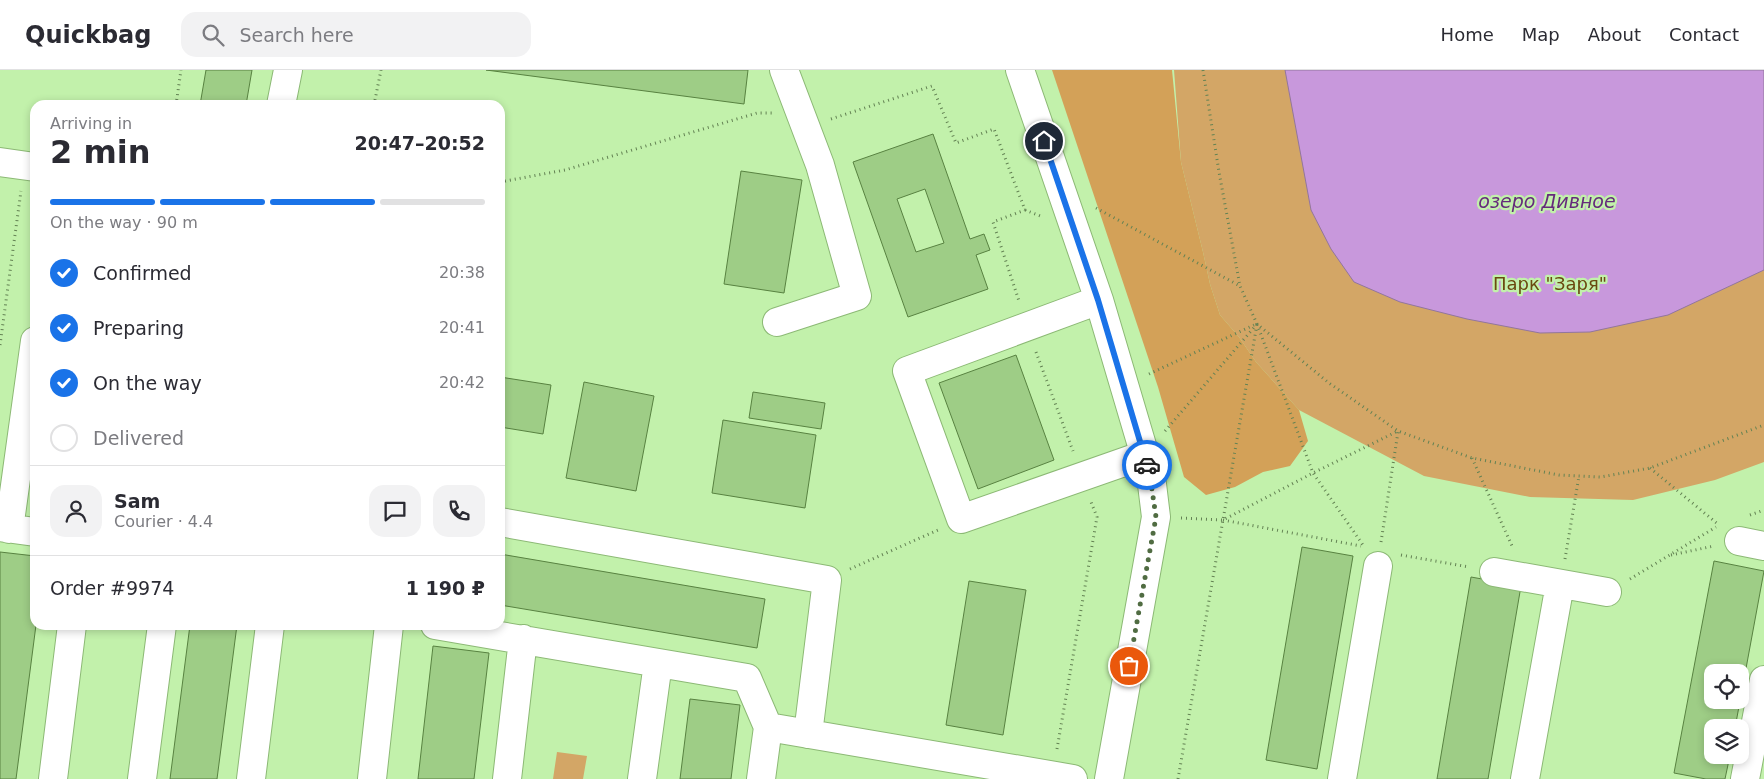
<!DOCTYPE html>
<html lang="en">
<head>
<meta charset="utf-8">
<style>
  :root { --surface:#fff; --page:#f2f2f3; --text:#2b2b33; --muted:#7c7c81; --line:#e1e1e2; --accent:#1a73e8 }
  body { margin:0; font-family:"DejaVu Sans",sans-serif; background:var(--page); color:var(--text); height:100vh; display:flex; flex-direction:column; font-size:19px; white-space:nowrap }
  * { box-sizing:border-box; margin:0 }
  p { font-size:16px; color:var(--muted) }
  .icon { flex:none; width:28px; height:28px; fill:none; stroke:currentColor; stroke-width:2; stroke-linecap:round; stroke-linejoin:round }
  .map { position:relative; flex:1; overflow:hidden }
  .sheet { position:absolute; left:30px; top:30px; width:475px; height:530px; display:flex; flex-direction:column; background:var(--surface); border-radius:15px; box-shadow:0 2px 8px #0003 }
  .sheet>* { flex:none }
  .fabs { position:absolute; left:1704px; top:594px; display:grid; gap:10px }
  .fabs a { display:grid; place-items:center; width:45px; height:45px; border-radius:10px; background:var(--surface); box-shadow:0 2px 8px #0003; font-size:25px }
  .pin { position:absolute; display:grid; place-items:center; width:42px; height:42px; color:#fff; margin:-21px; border:2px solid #fff; border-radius:50%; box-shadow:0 1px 5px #0007 }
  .courier { position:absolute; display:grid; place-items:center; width:50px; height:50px; margin:-25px; border:4px solid #1a73e8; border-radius:50%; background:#fff; color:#222; box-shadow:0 1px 6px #0007 }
  .head em { font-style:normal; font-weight:700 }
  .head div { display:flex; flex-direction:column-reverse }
  .head { display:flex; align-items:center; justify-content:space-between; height:85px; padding:0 20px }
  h1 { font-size:32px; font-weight:700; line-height:38px }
  .bar { display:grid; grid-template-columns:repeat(4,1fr); gap:8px 5px; align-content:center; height:60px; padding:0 20px }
  .bar i { height:6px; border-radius:4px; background:var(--line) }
  .bar .current { background:var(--accent) }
  .bar p { grid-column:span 4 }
  .line { display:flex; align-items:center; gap:12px; padding:0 20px; border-top:1px solid var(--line) }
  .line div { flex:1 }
  .round { display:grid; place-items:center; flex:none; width:52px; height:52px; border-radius:15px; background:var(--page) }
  ol { padding:0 20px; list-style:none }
  li { display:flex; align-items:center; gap:15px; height:55px }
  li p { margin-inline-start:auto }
  li .icon { padding:5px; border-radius:50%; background:var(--accent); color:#fff; stroke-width:4 }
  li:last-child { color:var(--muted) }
  li i { width:28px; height:28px; border:2px solid var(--line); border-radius:50% }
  header { display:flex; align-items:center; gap:30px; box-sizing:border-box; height:70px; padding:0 25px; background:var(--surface); border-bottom:1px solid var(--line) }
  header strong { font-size:24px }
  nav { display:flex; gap:28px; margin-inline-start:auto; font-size:18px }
  .search { width:350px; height:45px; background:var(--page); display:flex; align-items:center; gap:12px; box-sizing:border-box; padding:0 18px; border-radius:15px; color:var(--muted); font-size:19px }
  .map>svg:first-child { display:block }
  .green { fill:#d3a666 }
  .forest { fill:#d3a158 }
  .water { fill:#c898dc; stroke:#92769d }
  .building { fill:#9ecd86; stroke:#588241; fill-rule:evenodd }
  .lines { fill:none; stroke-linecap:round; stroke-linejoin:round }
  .minor-casing { stroke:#8cb975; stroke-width:30 }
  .path { stroke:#638253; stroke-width:3; stroke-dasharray:1 4; stroke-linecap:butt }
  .minor { stroke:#fff; stroke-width:28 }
  .done { stroke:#506c42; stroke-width:5; stroke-dasharray:0 9 }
  .route { stroke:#1a73e8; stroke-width:6 }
  .labels { text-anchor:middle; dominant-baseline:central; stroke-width:4.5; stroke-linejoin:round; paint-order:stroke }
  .park-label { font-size:18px; fill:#6a490f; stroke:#c2f1ab }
  .water-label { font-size:19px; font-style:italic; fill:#652b7b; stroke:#c2f1ab }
</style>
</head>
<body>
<header>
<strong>Quickbag</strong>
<div class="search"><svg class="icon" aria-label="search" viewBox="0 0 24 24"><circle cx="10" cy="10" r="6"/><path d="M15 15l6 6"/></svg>Search here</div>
<nav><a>Home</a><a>Map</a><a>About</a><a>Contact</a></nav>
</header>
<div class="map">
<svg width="1764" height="709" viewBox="0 0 1764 709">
  <rect width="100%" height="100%" fill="#c2f1ab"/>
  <path class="green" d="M1174 0H1764V392L1715 410 1633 430 1530 427 1424 406 1299 340 1256 292 1239 267 1220 245 1210 214 1203 182 1181 92Z
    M557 682 587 686 583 709H553Z"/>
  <path class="forest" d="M1052 0H1172L1181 92 1203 182 1210 214 1220 245 1239 267 1256 292 1299 340 1308 371 1290 396 1263 402 1235 417 1206 425 1184 407 1158 317Z"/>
  <path class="water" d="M1285 0H1764V200L1668 245 1590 262 1540 263 1467 249 1400 232 1354 212 1331 179 1311 140Z"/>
  <path class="building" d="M206 0H252L246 35H200Z
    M486 0H748L744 34Z
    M933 64 970 169 984 164 990 180 976 185 988 219 908 247 853 92ZM925 119 944 173 916 182 897 129Z
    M741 101 802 110 784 223 724 214Z
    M1016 285 1054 390 978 419 939 313Z
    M500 307 551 315 543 364 500 357Z
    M584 312 654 326 636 421 566 408Z
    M753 322 825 333 821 359 749 348Z
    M723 350 816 365 805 438 712 423Z
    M1302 477 1353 486 1317 699 1266 690Z
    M0 482 35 486 36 555 16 709H0Z
    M500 484 765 529 757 578 500 535Z
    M1714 491 1764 501 1735 658H1712V685H1730L1725 709H1706L1674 703ZM1712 602H1740V630H1712Z
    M1471 507 1521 516 1488 709H1437Z
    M969 511 1026 520 1003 665 946 655Z
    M190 555H237L217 709H170Z
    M433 576 489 583 474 709H418Z
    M690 629 740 635 731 709H680Z"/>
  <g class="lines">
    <g class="minor-casing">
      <path id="minor" d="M1020 0 1099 230 1151 406 1156 447 1109 709
        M281 35 288 0
        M0 92 35 97
        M1099 230 907 301 961 449 1144 385
        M777 252 857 226 820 95 784 0
        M500 452 827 510 808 664
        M0 457 35 462
        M9 459 35 271
        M1739 471 1764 476
        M1494 502 1607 522
        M435 555 747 608 768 657 761 709
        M768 657 1073 709
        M53 709 72 555
        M142 709 162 555
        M251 709 270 555
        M372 709 389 555
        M507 709 523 569
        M642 709 658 593
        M1342 709 1378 496
        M1525 709 1560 514
        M1745 709 1764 610"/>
    </g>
    <path class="path" d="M1203 0 1219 102 1240 216 1257 254 1329 313 1398 361 1472 388 1559 405 1601 407 1650 398 1764 355
      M176 35 181 0
      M374 35 381 0
      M831 49 932 16 956 73 994 59 1025 140 993 152 1019 231
      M500 112 565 100 757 43H772
      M1096 138 1240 216
      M1025 140 1043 147
      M1257 254 1313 403 1363 475
      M0 275 21 121
      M1036 282 1073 381
      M1149 304 1254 255
      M1165 361 1257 254
      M1472 388 1513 478
      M1650 398 1719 455
      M1750 445 1764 440
      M1181 448 1223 450 1313 403 1398 361
      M1223 450 1361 476
      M1381 472 1398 362
      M1401 485 1469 497
      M1671 485 1714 476
      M1565 489 1579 406
      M850 499 938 460
      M1630 509 1716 457
      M1057 679 1097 447 1091 432
      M1178 709 1257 254"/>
    <use href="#minor" class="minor"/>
  </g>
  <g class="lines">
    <path class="done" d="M1129 596 1156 447 1150 406 1147 395"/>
    <path class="route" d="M1044 71 1098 230 1147 395"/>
  </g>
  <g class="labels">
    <g class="park-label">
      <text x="1550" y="213">Парк "Заря"</text>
    </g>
    <g class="water-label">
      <text x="1547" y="131">озеро Дивное</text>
    </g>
  </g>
</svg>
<div class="fabs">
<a><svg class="icon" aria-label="locate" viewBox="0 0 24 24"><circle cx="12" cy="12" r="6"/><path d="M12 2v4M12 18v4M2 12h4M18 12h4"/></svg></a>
<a><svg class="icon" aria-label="layers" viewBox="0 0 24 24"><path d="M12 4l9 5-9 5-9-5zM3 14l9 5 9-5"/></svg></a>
</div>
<div class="pin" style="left:1129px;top:596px;background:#ea580c"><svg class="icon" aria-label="bag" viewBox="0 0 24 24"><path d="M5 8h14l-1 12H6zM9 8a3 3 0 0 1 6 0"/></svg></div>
<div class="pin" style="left:1044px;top:71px;background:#1f2937"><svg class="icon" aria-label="home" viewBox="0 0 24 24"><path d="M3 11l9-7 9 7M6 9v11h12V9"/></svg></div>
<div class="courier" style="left:1147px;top:395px"><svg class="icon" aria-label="car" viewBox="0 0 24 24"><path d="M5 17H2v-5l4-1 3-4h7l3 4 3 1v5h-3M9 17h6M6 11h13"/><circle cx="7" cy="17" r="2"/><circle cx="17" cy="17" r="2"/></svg></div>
<section class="sheet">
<div class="head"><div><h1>2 min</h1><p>Arriving in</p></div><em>20:47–20:52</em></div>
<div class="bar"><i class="current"></i><i class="current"></i><i class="current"></i><i></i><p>On the way · 90 m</p></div>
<ol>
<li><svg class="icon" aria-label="check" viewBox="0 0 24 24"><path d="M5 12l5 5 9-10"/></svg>Confirmed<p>20:38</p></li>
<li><svg class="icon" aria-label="check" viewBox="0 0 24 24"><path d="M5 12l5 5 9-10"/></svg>Preparing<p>20:41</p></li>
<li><svg class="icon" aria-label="check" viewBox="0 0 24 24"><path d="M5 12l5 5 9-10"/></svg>On the way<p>20:42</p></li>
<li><i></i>Delivered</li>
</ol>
<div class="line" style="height:90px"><a class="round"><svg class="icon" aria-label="person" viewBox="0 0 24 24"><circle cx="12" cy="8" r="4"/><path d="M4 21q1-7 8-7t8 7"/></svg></a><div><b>Sam</b><p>Courier · 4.4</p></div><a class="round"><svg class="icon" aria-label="chat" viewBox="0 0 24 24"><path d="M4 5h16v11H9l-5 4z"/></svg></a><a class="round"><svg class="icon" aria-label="phone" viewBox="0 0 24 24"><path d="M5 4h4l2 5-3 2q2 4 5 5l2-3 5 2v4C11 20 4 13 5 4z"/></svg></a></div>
<div class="line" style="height:65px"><div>Order #9974</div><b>1 190 ₽</b></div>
</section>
</div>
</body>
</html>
